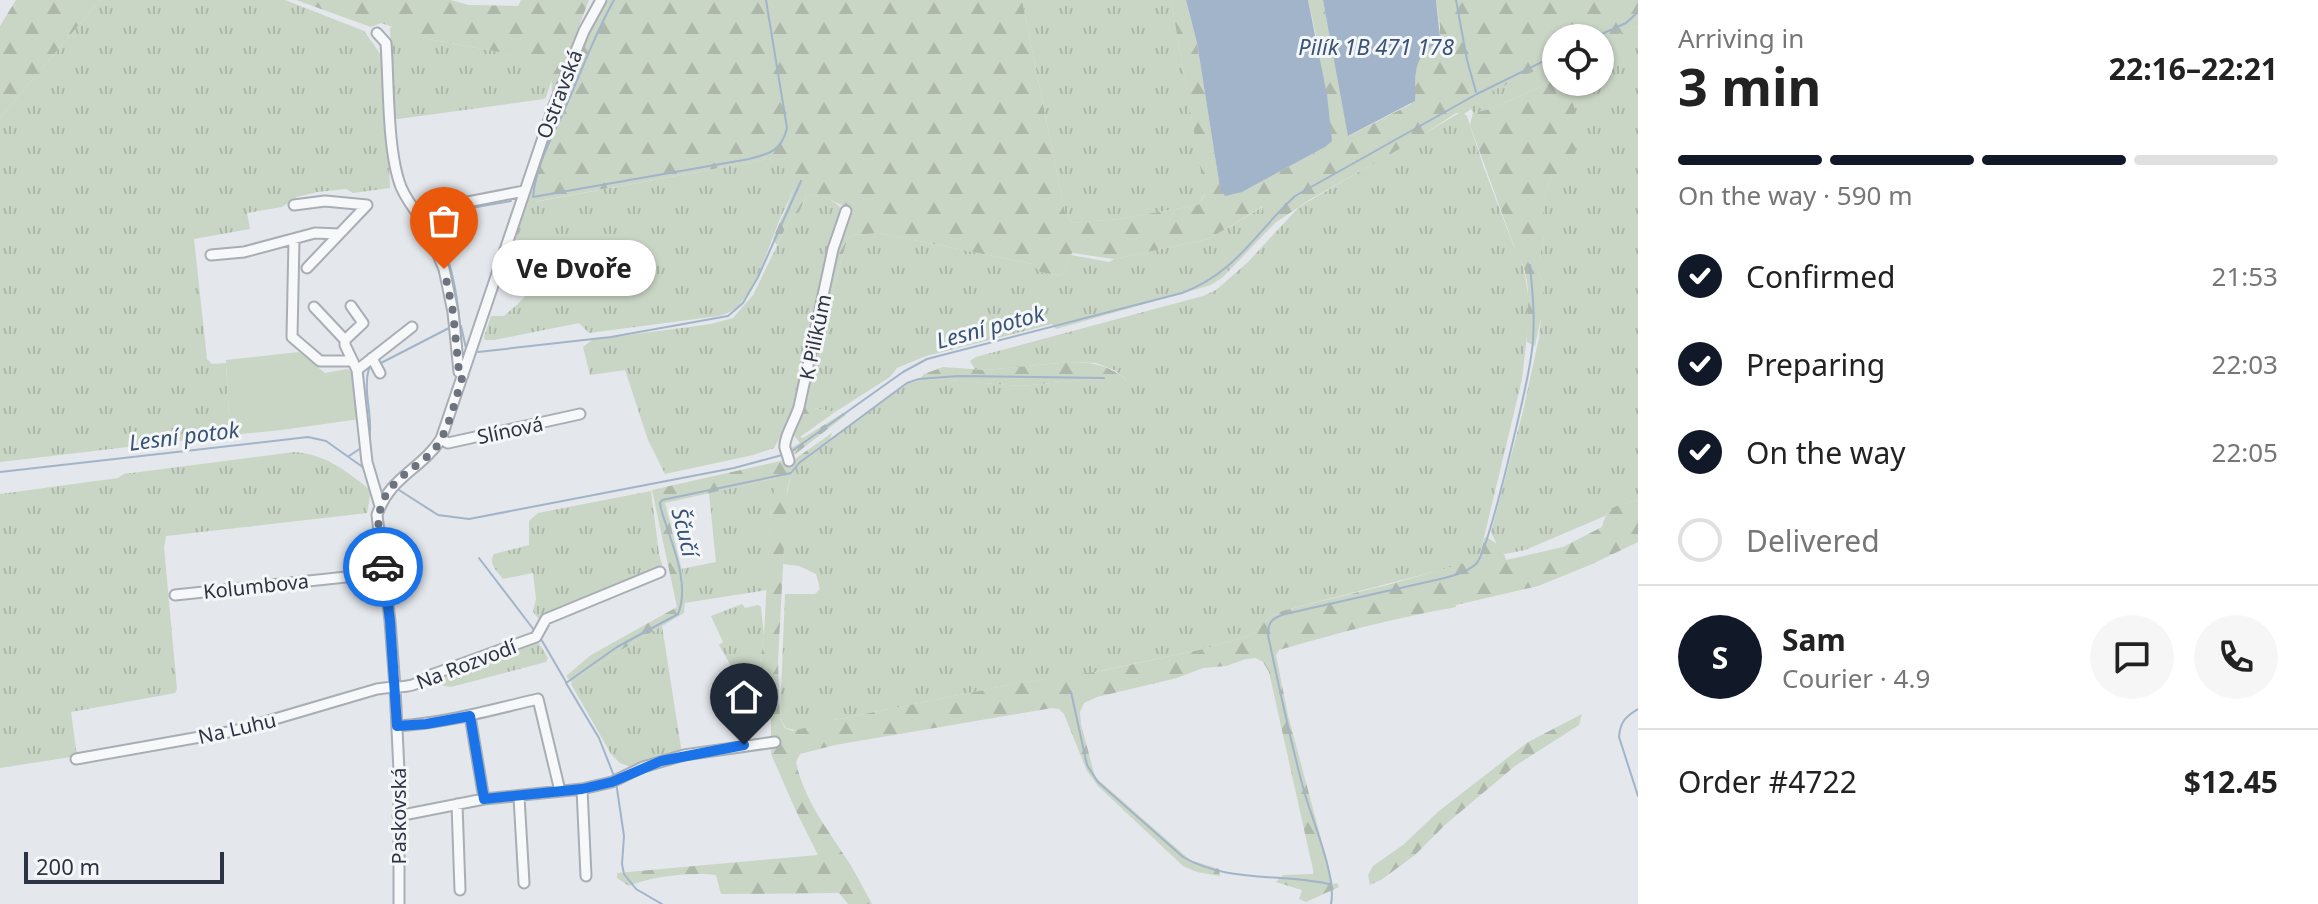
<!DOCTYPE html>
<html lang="en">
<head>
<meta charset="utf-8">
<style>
  :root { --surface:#fff; --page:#f6f6f6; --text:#222; --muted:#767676; --line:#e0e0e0; --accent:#111827 }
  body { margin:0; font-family:"Noto Sans",sans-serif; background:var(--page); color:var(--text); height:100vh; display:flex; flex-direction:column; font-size:30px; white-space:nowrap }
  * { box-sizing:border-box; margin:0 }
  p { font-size:26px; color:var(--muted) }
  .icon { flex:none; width:44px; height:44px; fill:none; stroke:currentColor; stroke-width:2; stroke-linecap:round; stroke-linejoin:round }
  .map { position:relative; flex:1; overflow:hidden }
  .sheet { display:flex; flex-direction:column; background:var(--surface); width:680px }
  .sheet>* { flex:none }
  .controls { position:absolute; left:1542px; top:24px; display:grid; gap:16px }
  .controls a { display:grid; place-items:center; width:72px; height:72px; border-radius:50%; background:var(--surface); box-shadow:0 2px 6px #0004; font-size:40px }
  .scale { position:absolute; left:24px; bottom:20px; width:200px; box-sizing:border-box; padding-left:8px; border:4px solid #2c3443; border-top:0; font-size:22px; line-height:28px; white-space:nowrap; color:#2c3443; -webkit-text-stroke:6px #f4f6f8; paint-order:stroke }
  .pin { position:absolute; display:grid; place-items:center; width:68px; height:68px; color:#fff; margin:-82px -34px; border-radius:50% 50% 50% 0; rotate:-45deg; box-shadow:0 0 8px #0007 }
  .pin .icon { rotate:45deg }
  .courier { position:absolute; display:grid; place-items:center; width:80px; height:80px; margin:-40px; border:6px solid #1a73e8; border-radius:50%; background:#fff; color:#222; box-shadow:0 2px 10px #0007 }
  .bubble { position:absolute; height:56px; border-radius:28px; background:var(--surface); box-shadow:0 2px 6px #0004; font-size:26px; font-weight:700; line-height:56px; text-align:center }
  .headline em { font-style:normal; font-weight:700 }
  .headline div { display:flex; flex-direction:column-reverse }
  .headline { display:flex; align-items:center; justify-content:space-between; height:136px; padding:0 40px }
  h1 { font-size:52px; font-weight:700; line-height:60px }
  .bar { display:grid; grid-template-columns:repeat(4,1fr); gap:12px 8px; align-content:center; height:96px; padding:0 40px }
  .bar i { height:10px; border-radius:6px; background:var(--line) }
  .bar .current { background:var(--accent) }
  .bar p { grid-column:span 4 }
  .line { display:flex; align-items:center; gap:20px; padding:0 40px; border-top:2px solid var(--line) }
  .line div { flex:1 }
  .round { display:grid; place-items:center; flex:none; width:84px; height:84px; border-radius:42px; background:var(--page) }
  ol { padding:0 40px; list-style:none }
  li { display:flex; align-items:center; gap:24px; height:88px }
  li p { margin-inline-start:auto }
  li .icon { padding:8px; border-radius:50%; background:var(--accent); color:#fff; stroke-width:4 }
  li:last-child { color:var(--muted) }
  li i { width:44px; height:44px; border:4px solid var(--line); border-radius:50% }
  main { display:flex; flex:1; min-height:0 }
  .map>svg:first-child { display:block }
  .grass { fill:url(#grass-tufts) }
  .forest { fill:url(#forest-firs) }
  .green { fill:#c9d5c5 }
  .water { fill:#a1b4c9 }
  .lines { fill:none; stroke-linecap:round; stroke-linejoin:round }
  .stream { stroke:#a1b4c9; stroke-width:2 }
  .minor-casing { stroke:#a9aeb5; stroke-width:13 }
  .minor { stroke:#f7f8f9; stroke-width:9 }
  .done { stroke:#6c737e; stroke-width:8; stroke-dasharray:0 14.4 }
  .route { stroke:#1a73e8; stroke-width:10 }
  .labels { text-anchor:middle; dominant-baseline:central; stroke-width:6; stroke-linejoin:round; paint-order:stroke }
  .street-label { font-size:20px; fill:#2c3443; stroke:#f4f6f8 }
  .water-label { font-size:22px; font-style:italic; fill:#385375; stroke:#f4f6f8 }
</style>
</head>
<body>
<main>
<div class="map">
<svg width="1638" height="904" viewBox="0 0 1638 904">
  <defs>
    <pattern id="grass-tufts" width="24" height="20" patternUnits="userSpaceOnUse" patternTransform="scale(2)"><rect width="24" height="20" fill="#c9d5c5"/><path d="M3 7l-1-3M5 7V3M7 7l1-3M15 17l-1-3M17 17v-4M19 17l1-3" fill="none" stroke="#adb7aa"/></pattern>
    <pattern id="forest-firs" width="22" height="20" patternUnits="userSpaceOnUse" patternTransform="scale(2)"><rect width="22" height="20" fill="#c9d5c5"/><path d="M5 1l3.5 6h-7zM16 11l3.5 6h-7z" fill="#adb7aa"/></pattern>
  </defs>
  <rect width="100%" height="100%" fill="#e4e7eb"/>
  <path class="grass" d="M100 0H285L364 31 381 55 385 68 390 188 353 193 346 189 317 192 297 197 282 207 247 213 250 229 194 239 207 359 212 364 226 363 230 435 0 462V118Z
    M1022 0H1171L1205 194 1198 205 1119 219 1073 223 1065 213Z
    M394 26 428 39 499 52 551 68 552 79 546 97 544 99 398 119 394 118 390 28Z
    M1638 26V500C1625 503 1613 505 1605 516L1525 550 1505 554 1499 549 1491 532 1523 411 1539 338 1544 288 1539 271V260L1544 237V196L1550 180 1559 171 1572 101 1569 82H1600V42Z
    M1556 61V80L1490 109 1474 113 1468 106V102L1476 98Z
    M1461 112 1467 116 1484 168 1514 247 1520 256 1525 275 1530 309 1522 379 1480 554 1472 561 1460 565 1282 611 1274 614 1249 636 1199 650 1085 674 1019 683 834 720 799 731 786 728 780 718 785 594H815L820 589 816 574 799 566 783 564C785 531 781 491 798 462L907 384 918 381 935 379 1021 386 1093 379 1125 382 1126 379 1114 370 1096 363 1070 362 985 370 975 369 970 361 976 357 1203 296 1216 290 1247 263 1299 207Z
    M768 159C785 164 787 170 794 185 791 198 785 207 780 219 768 247 760 280 740 304 734 311 728 313 719 316L589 333 579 323 494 340H485L484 337 491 316H504C516 305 542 288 528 269 523 262 514 260 510 252L524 209 529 203Z
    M807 195C820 196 836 199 843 211L797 406 774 448 753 455 665 474 648 440 625 370 590 375 583 347 592 340 711 324 733 318 753 295 792 215 802 207Z
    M1264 206V219L1275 223 1223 277 1211 285 1056 329 1052 324 926 356 897 368 890 377 835 412 814 408 811 406V396L830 301 847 240 853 235 879 233 1033 264 1040 272 1061 276 1071 255 1109 262 1114 259 1209 239Z
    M294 452C325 454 345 470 369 489L370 496 367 513 166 536 164 547 177 689 175 693 71 712 77 756 0 768V494L118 478 124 474Z
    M778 478 771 505 767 590 684 603 686 586 681 569 716 562 709 493Z
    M651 491 659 554 663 568 543 618H538L533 612 536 599 533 573 503 579C497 571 488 564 494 554L529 545V521L538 513Z
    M742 604 745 608 758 605 761 607 764 636 760 663 766 718 758 713 719 645 723 642 711 616Z
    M662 626 682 754 633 768 620 763 611 754 571 684 584 672Z
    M537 640 548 658 546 662 451 687 444 686 440 682V674Z"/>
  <path class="forest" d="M16 0H100L0 118V26Z
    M296 0H451L468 5 518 6 521 0H589L552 96 551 69 499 52 428 39 381 23 371 27Z
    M608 0H1022L1065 213 1073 223 1119 219 1198 205 1205 195 1171 0H1186L1197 43 1220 188 1242 192 1325 147 1318 44 1308 0H1323L1349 136 1411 104C1419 89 1411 68 1423 54 1428 49 1434 46 1439 41L1440 27 1436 0H1638V26L1600 42V38H1556V61L1469 102 1470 110 1464 114 1456 113 1410 143 1309 200 1275 223 1264 219 1263 206 1209 239 1114 259 1072 253 1061 276 1040 272 1033 264 879 233 853 235 847 240 830 301 811 396V405L814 408 835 412 800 437 803 438 843 413 846 415 794 455 791 448 800 443 793 434 799 419 835 250 849 214 854 213C841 203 824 196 807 195L799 212 792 215 777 245 773 239C780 220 790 204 794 185 787 171 784 164 768 159L538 201 527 205C546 135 571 63 608 0Z
    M1556 80V82L1569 83 1577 121 1576 146 1569 163 1550 180 1544 196V237L1539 260V271L1544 288V304L1535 346 1527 342C1527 311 1534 277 1515 249L1470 125 1473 113 1490 109Z
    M1070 362C1094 363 1105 364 1126 379L1125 382 1122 383 1093 379 1021 386 935 379 918 381 924 374 943 367 985 370Z
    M832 433 830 439C808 454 792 464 787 491L778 661 780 718 785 728 793 731 834 720 1019 683 1101 671 1199 650 1249 636 1274 614 1282 611 1391 584 1471 561 1480 554 1485 537C1495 540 1504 550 1506 560L1563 547 1602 527C1607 505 1618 505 1638 500V542L1590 565 1538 586 1456 605V607C1395 618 1337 633 1279 650L1276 655 1288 715 1333 884 1337 883 1339 887 1306 902 1299 899 1302 890 1276 882 1283 875 1314 874 1269 672 1263 662 1256 658 1246 659 1226 666 1203 668 1177 678 1097 697 1084 703 1080 712 1081 724 1095 777 1190 860 1219 869 1220 876 1197 872 1183 866 1098 786 1087 771 1064 714 1059 709 1052 708 835 745 800 754 796 762C803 798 828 830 848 861 857 875 864 890 872 904H848L839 893 721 894 716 875C691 872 652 876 629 886L617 878V873L818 855 796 811 771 754V721L765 701 760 663 764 636 771 505 777 478 665 503 686 586 684 613 584 672 572 683 566 676 591 655 677 607 652 490 785 460V466Z
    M1582 714 1579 725 1515 766 1446 824 1415 855 1381 880 1370 885 1368 875 1373 866 1403 845 1439 811 1528 742Z"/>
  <path class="green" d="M299 352 325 373 347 369 354 372 360 419 281 430 230 435 226 360Z"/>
  <path class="water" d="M1186 0H1308L1327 95 1332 141 1325 147 1242 192 1225 196 1220 188 1197 43Z
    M1323 0H1436L1440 38C1435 46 1427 48 1422 56 1413 68 1416 86 1415 101L1348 136Z"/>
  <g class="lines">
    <path class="stream" d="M614 0C593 37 580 76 562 115 550 141 536 166 533 197L749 159C770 154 782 150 787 128L766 0
      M1456 0 1467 60 1476 92
      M1593 38 1626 23 1638 12
      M458 326 460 325C458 304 455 281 448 260 443 246 432 231 434 217L436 214 511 201
      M461 326 466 348
      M478 352 611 337 728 316 743 303 758 277 801 181
      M379 364 451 327
      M369 441C374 416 362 393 369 368L373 367
      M792 451 903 372 927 359 1182 293C1236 273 1255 233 1295 196L1477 94 1556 55
      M349 456 361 448
      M0 472 308 437 326 441 364 468
      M399 490 438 515 469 519 734 468 782 455
      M479 558 534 630
      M541 639 566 682
      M1071 692 1087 765 1098 782 1183 857C1228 883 1280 873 1329 884
      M1638 709C1626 716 1620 722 1619 737L1638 796
      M614 776 599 738 566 683 617 647 678 614C691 583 670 540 661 509L660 503 662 500 791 473 799 463 907 383 919 379 958 376 1104 378
      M616 782 624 836 622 864 624 874 636 889 662 904
      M1331 904C1337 877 1312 820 1304 791 1290 740 1279 687 1268 635 1268 622 1272 618 1285 614L1436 580C1449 577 1466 573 1476 564 1489 552 1527 384 1531 357 1536 326 1533 296 1530 265"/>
    <g class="minor-casing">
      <path id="minor" d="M377 33 386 43C389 83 387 151 401 187 407 201 416 212 425 224
        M294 205 325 201 367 205 307 268
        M294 240 292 337 320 361H352
        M211 255 244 252 315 233 339 234
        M314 307 345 340V345L357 370 367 462 380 506
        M345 340 363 323 351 306
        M372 358 380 373
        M357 370 412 327
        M463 375 459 372 453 312 444 269 425 224C427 215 429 212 437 208L524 191
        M441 439 448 443 580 414
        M789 461C788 456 786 452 785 448 783 439 796 418 799 407L833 249 846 211
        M175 595 384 573
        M470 716 484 799
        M397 726C446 723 491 710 538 699L560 791
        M76 759 234 731 377 689C403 684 407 692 431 675L536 637 546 619 660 572
        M582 789 586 876
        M519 797 524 883
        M457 804 460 890
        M398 816 484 799 582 789 612 782 643 767 684 755 775 742
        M399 904V771L395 687 390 621 377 515C390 476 421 470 441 439L553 108 584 31 601 0"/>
    </g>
    <use href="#minor" class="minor"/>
  </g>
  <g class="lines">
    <path class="done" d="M383 567C378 530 370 502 404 475 415 466 428 458 437 446 450 426 456 397 463 375L459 372 453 312 444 269"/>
    <path class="route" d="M383 567 390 621 397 726 426 724 470 716 484 799 582 789 612 782 661 761 744 745"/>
  </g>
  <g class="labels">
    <g class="street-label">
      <text transform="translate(559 94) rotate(-69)">Ostravská</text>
      <text transform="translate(815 337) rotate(-78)">K Pilíkům</text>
      <text transform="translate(510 430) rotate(-12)">Slínová</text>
      <text transform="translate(256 586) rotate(-6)">Kolumbova</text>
      <text transform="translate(466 664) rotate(-21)">Na Rozvodí</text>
      <text transform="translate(237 728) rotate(-13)">Na Luhu</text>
      <text transform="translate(398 816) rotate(-90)">Paskovská</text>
    </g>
    <g class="water-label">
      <text x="1376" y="46">Pilík 1B 471 178</text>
      <text transform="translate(990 326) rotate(-15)">Lesní potok</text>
      <text transform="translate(184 435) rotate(-7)">Lesní potok</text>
      <text transform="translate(686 532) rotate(76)">Ščučí</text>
    </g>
  </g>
</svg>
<div class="controls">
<a><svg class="icon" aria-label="locate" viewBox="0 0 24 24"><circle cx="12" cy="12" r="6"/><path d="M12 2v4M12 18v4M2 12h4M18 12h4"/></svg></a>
</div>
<div class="scale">200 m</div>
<div class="pin" style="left:444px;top:269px;background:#ea580c"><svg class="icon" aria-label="bag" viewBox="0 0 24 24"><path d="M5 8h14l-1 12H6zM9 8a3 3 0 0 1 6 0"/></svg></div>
<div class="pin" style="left:744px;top:745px;background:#1f2937"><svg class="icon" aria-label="home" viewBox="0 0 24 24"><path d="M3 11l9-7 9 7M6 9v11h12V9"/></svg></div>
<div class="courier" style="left:383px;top:567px"><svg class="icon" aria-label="car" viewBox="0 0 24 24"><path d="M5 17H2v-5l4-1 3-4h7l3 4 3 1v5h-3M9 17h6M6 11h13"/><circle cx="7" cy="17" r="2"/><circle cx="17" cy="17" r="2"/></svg></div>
<div class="bubble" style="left:492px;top:240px;width:164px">Ve Dvoře</div>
</div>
<section class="sheet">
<div class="headline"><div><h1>3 min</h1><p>Arriving in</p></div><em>22:16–22:21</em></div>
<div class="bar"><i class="current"></i><i class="current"></i><i class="current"></i><i></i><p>On the way · 590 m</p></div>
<ol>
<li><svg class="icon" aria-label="check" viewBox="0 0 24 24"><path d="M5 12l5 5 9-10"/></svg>Confirmed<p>21:53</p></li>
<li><svg class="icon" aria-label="check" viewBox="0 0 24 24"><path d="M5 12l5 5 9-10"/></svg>Preparing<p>22:03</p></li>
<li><svg class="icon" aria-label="check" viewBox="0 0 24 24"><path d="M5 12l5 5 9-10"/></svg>On the way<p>22:05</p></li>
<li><i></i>Delivered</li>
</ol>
<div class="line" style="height:144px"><b class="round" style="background:var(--accent);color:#fff">S</b><div><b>Sam</b><p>Courier · 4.9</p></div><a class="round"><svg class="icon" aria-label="chat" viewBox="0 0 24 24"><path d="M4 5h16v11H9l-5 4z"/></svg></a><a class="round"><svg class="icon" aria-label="phone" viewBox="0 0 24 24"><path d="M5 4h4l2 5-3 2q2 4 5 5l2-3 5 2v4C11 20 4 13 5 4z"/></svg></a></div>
<div class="line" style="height:104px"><div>Order #4722</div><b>$12.45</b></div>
</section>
</main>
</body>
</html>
